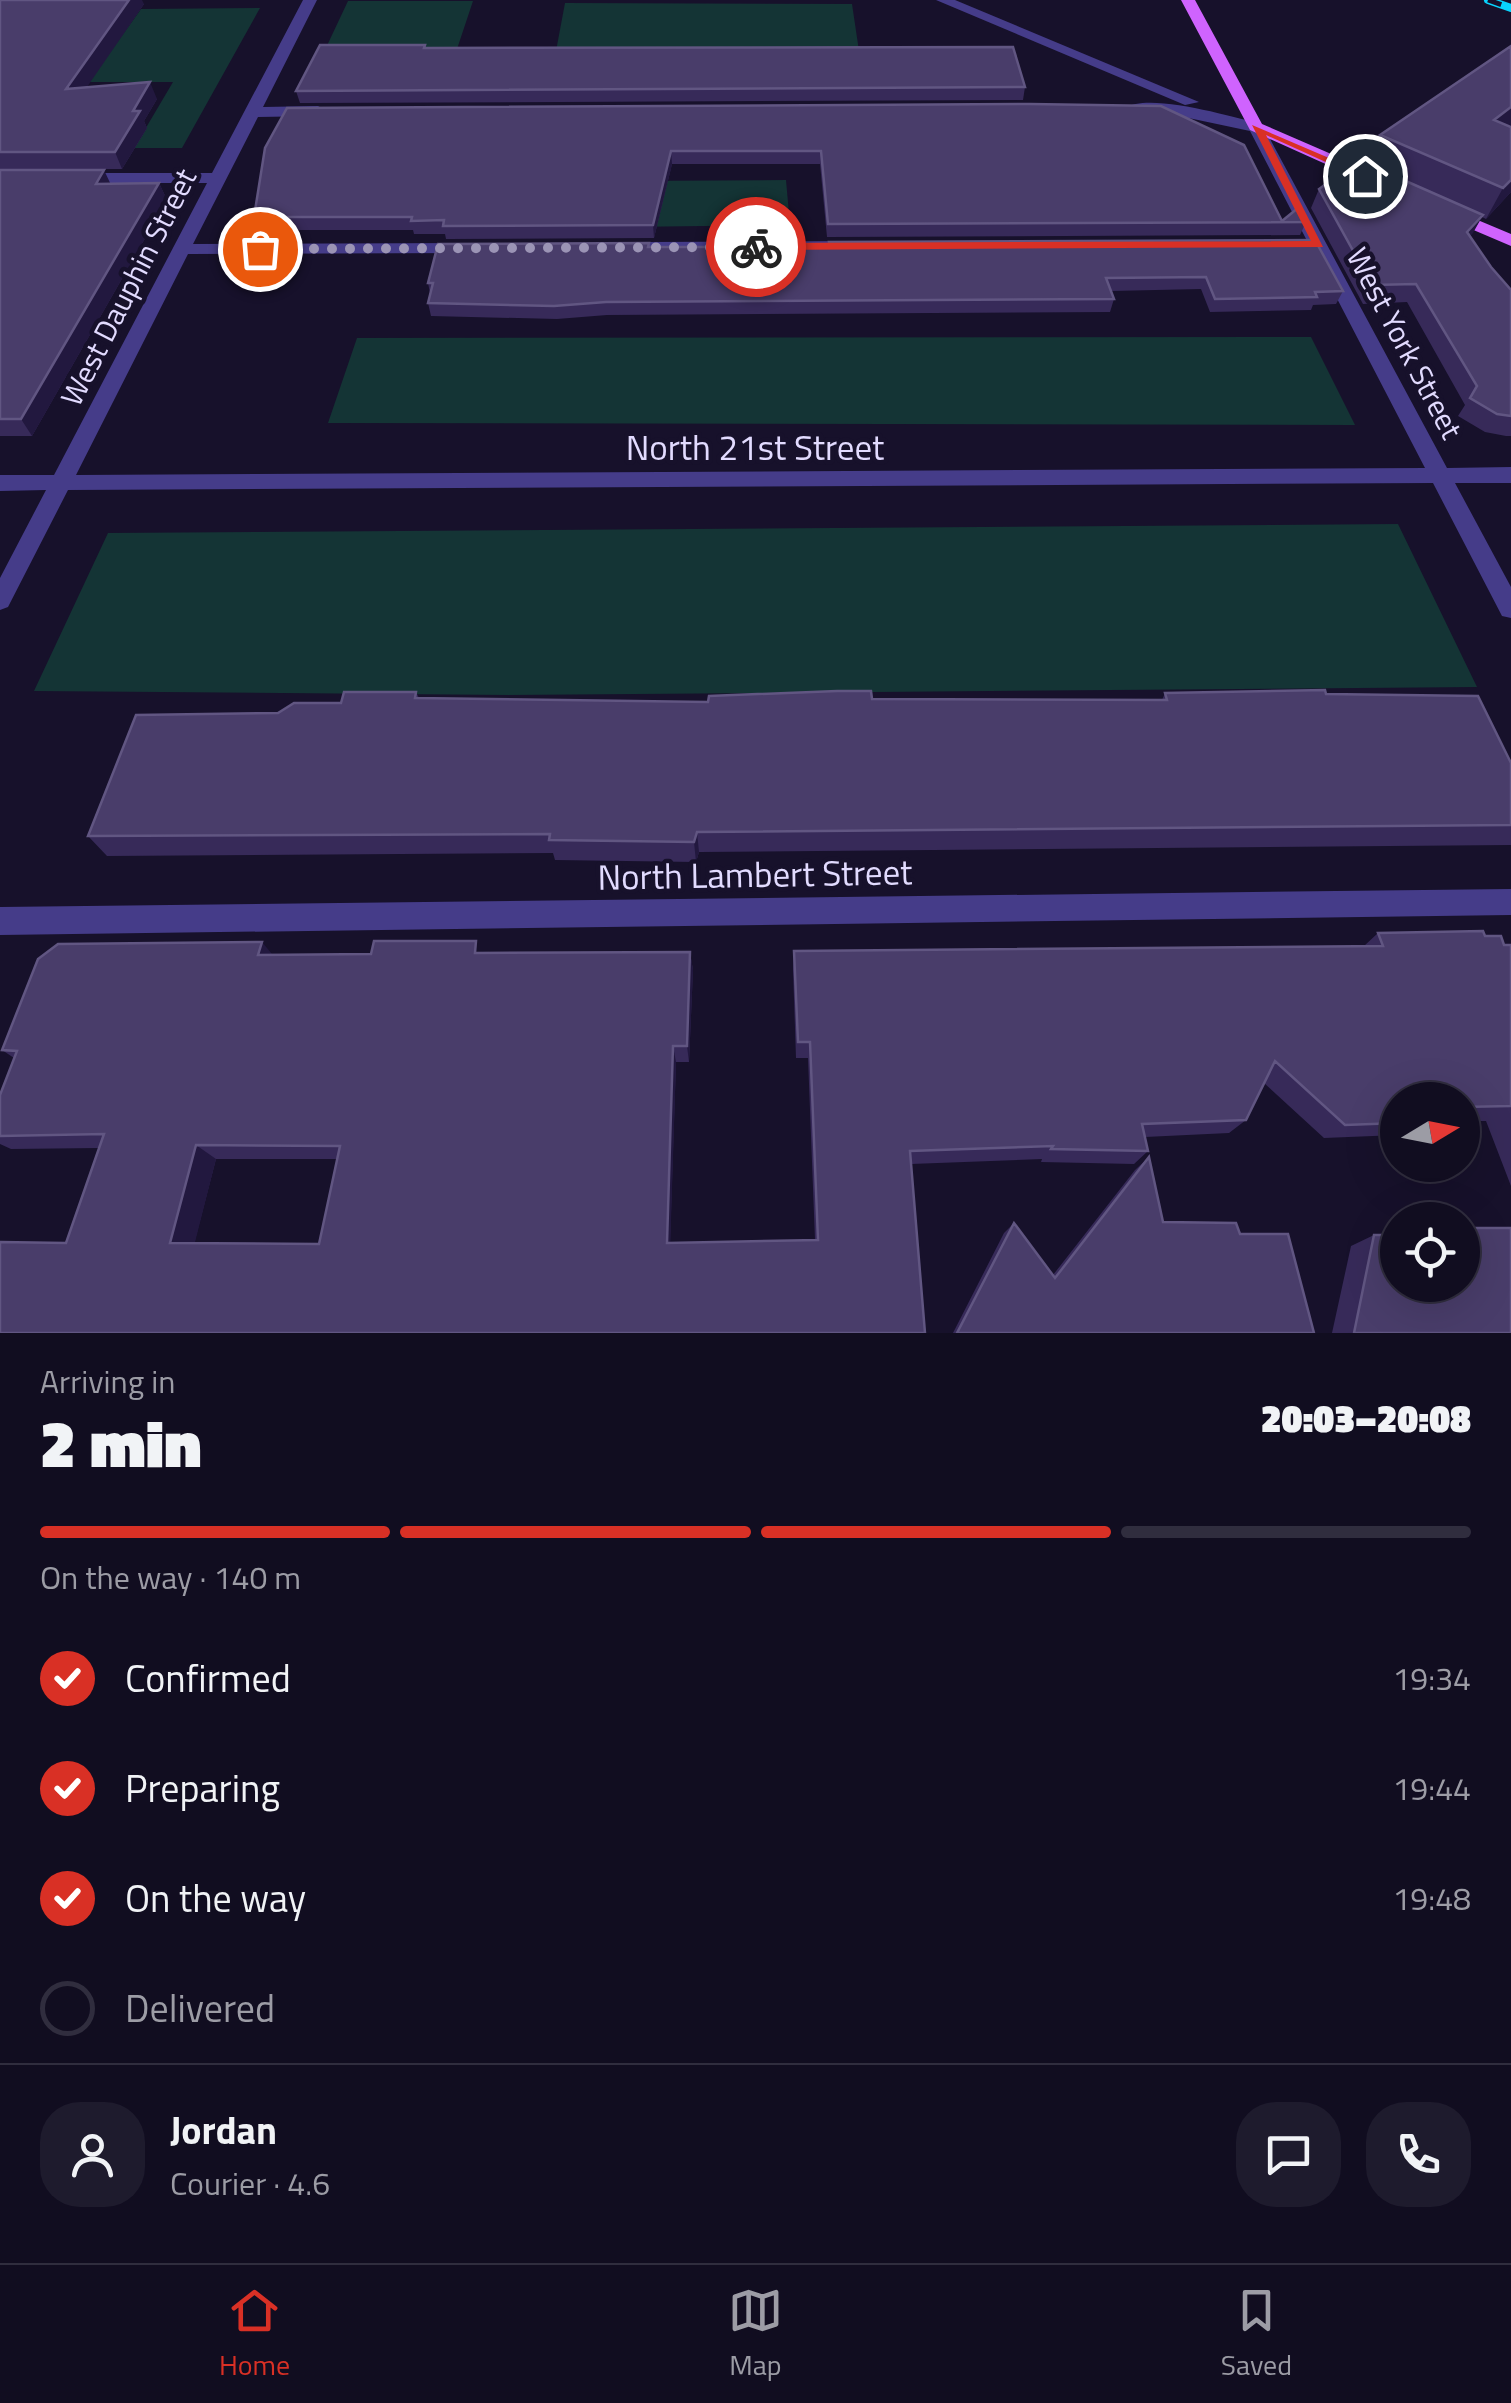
<!DOCTYPE html>
<html lang="en">
<head>
<meta charset="utf-8">
<style>
  :root { --surface:#110d20; --page:#1e1b2d; --text:#f1f3f6; --muted:#9c9ca5; --line:#302d3e; --accent:#d93025 }
  body { margin:0; font-family:"Titillium Web",sans-serif; background:var(--page); color:var(--text); height:100vh; display:flex; flex-direction:column; font-size:38px; white-space:nowrap }
  * { box-sizing:border-box; margin:0 }
  p { font-size:32px; color:var(--muted) }
  .icon { flex:none; width:55px; height:55px; fill:none; stroke:currentColor; stroke-width:2; stroke-linecap:round; stroke-linejoin:round }
  .map { position:relative; height:1333px; overflow:hidden }
  .side { display:flex; flex-direction:column; background:var(--surface); flex:1 }
  .side>* { flex:none }
  .needle { width:65px; rotate:80deg }
  .tools { position:absolute; left:1380px; top:1082px; display:grid; gap:20px }
  .tools a { display:grid; place-items:center; width:100px; height:100px; border-radius:50%; background:var(--surface); box-shadow:0 10px 40px #0002,0 0 0 2px var(--line); font-size:50px }
  .pin { position:absolute; display:grid; place-items:center; width:85px; height:85px; color:#fff; margin:-42px; border:5px solid #fff; border-radius:50%; box-shadow:0 2px 10px #0007 }
  .courier { position:absolute; display:grid; place-items:center; width:100px; height:100px; margin:-50px; border:8px solid #d93025; border-radius:50%; background:#fff; color:#222; box-shadow:0 2px 12px #0007 }
  .summary em { font-style:normal; font-weight:800 }
  .summary div { display:flex; flex-direction:column-reverse }
  .summary { display:flex; align-items:center; justify-content:space-between; height:170px; padding:0 40px }
  h1 { font-size:65px; font-weight:800; line-height:75px }
  .bar { display:grid; grid-template-columns:repeat(4,1fr); gap:15px 10px; align-content:center; height:120px; padding:0 40px }
  .bar i { height:12px; border-radius:8px; background:var(--line) }
  .bar .on { background:var(--accent) }
  .bar p { grid-column:span 4 }
  .line { display:flex; align-items:center; gap:25px; padding:0 40px; border-top:2px solid var(--line) }
  .line div { flex:1 }
  .round { display:grid; place-items:center; flex:none; width:105px; height:105px; border-radius:40px; background:var(--page) }
  ol { padding:0 40px; list-style:none }
  li { display:flex; align-items:center; gap:30px; height:110px }
  li p { margin-inline-start:auto }
  li .icon { padding:10px; border-radius:50%; background:var(--accent); color:#fff; stroke-width:4 }
  li:last-child { color:var(--muted) }
  li i { width:55px; height:55px; border:5px solid var(--line); border-radius:50% }
  .menu { display:flex; justify-content:space-around; align-items:center; height:140px; border-top:2px solid var(--line); background:var(--surface); font-size:28px; color:var(--muted) }
  .menu a { display:grid; justify-items:center; gap:5px }
  .menu .on { color:var(--accent) }
  .map>svg:first-child { display:block }
  .green { fill:#143435 }
  .lines { fill:none; stroke-linecap:round; stroke-linejoin:round }
  .minor { fill:#453c89; fill-rule:evenodd }
  .major { fill:#cf63fe; fill-rule:evenodd }
  .rail-casing { stroke:#08d4fe; stroke-width:8 }
  .rail { stroke:#17112b; stroke-width:5; stroke-dasharray:14; stroke-linecap:butt }
  .wall { fill:#372a59; fill-rule:evenodd }
  .shaded-wall { fill:#22183f }
  .building { fill:#493d6a; stroke:#615682; stroke-width:2.5; fill-rule:evenodd }
  .route { fill:#d93025 }
  .done { stroke:#9b94b5; stroke-width:10; stroke-dasharray:0 18 }
  .labels { text-anchor:middle; dominant-baseline:central; stroke-width:9; stroke-linejoin:round; paint-order:stroke }
  .far-street-label { font-size:30px; fill:#e2dbff; stroke:#17112b }
  .street-label { font-size:35px; fill:#e2dbff; stroke:#17112b }
</style>
</head>
<body>
<div class="map">
<svg width="1511" height="1333" viewBox="0 0 1511 1333">
  <rect width="100%" height="100%" fill="#17112b"/>
  <path class="green" d="M348 1H473L456 52H324Z
    M565 3 852 4 859 51H556Z
    M260 8 182 148H134L173 82H89L141 9Z
    M786 180 790 225 625 227 629 181Z
    M1311 337 1355 425 328 423 357 338Z
    M1398 524 1477 687 508 695 34 691 108 533Z"/>
  <g class="lines">
    <path class="minor" d="M303 0H317L263 107 318 106 326 111 318 116 258 117 193 244 472 243 481 248 472 253 188 254 76 475 1425 468 1250 131 1165 113H1133L1125 108C1149 92 1232 117 1262 124L1447 468 1511 467V483H1455L1511 587V618L1502 616 1433 483 68 490 8 607 0 610V578L46 490 0 491V475H54L207 183H75L67 178 75 173H212Z
      M936 0H955L1199 102 1185 105Z
      M862 241 868 242V250L647 252 638 247 647 242Z
      M1511 889V915L0 935V907Z"/>
    <path class="major" d="M1181 0H1195L1262 124 1382 176V184H1370L1250 130Z
      M1449 208 1511 234V246L1443 217 1440 213Z"/>
    <g class="rail-casing">
      <path id="rail" d="M1488 0 1511 8"/>
    </g>
    <use href="#rail" class="rail"/>
  </g>
  <path class="wall" d="M0 0 144 4 86 87 157 99 144 121 147 128 122 169H0Z
    M1511 46V125L1509 126 1511 127V192L1486 219 1482 217 1470 236 1491 267 1511 290V436H1506L1485 432 1458 416 1465 405 1407 302 1363 304 1311 208 1319 189 1367 164 1380 135Z
    M426 48 1025 87 1023 100 300 103 296 91Z
    M1030 104 1282 221 1306 222 1300 235 827 237 820 164H672L654 238 446 239 445 234H414L413 230H259L254 217 265 148Z
    M0 170 111 184 159 183 167 200 32 436H0Z
    M1315 240 1343 291 1336 304 1313 305 1311 310 1210 312 1201 289 1111 291 1114 299 1110 312 607 315 557 319 431 316 428 303 430 293 428 283 649 243V247H711Z
    M416 692 419 698 708 702 872 699 1162 700 1165 693 1326 694 1511 763V845L699 852 696 862 555 860 553 853 107 856 88 836 278 713Z
    M1378 933 1485 936 1504 945H1511V1186L1486 1121H1462V1100H1398V1135L1324 1138 1264 1083 1246 1120 1229 1133 1145 1137 1148 1151 1134 1164 1041 1162 1042 1159 911 1164 925 1333 66 1243 99 1148 11 1149 0 1144V1095L14 1058 2 1050 273 955 690 952 693 970 689 1062H676L670 1243 815 1240 808 1058H796L793 969 794 951 1364 946ZM216 1159H337L319 1244H194Z
    M1149 1157 1163 1222 1240 1234 1314 1333H953L1004 1233 1014 1223 1053 1275 1135 1170Z
    M1374 1235 1398 1285 1511 1333H1332L1351 1246Z"/>
  <path class="shaded-wall" d="M129 0H142L144 4 74 106 66 89Z
    M150 82 157 99 144 121 147 128 122 169 115 152 133 111Z
    M1511 107V125L1478 150 1494 120Z
    M671 151 672 164 654 238 653 225Z
    M104 170 112 187 96 184Z
    M1511 180V192L1486 219 1503 188Z
    M159 183 167 200 32 436 21 419Z
    M1483 215 1473 233 1457 250 1467 232Z
    M697 832 699 852 696 862 694 842Z
    M262 942 277 960 258 955Z
    M690 952 693 970 689 1062 687 1046Z
    M673 1046 676 1062 670 1253 667 1243Z
    M196 1145 216 1159 192 1254 170 1243Z"/>
  <path class="building" d="M0 0H129L66 89 150 82 133 111H140L115 152H0Z
    M320 45H425L424 48 1013 47 1025 87 296 91Z
    M1511 46V107L1494 120 1511 127V180L1503 188 1380 135Z
    M1030 104 1161 106 1244 145 1282 221 1298 208 1306 222 828 224 821 151H671L653 225 443 226 444 220 411 221 412 217H254L265 148 287 108Z
    M1358 160 1483 215 1467 232 1491 267 1511 290V416L1497 414 1470 398 1477 386 1416 284 1372 285 1319 189Z
    M0 170H104L96 184 159 183 21 419H0Z
    M1315 240 1343 291 1315 292 1317 297 1215 299 1206 277 1106 278 1114 299 606 302 554 306 428 303 433 283H428L438 244 649 243 648 247H711L830 246 829 242Z
    M1325 690 1326 694 1478 696 1511 763V825L697 832 694 842 549 840 550 834 88 836 136 715 278 713 294 703H341L344 692H416L415 698 708 702 709 696 837 691H871L872 699 1167 700 1165 693Z
    M1483 931 1485 936H1501L1504 945H1511V1106L1462 1107V1100H1398V1123L1345 1125 1275 1061 1246 1120 1142 1124 1148 1151 1051 1149 1053 1146 910 1151 925 1333H0V1242L66 1243 104 1134 0 1136V1095L17 1051 2 1050 38 959 58 944 262 942 258 955 371 954 374 941H476L475 953 690 952 687 1046H673L667 1243 818 1240 810 1042H798L794 951 1383 946 1378 933ZM196 1145 340 1146 319 1244 170 1243Z
    M1149 1157 1163 1222 1236 1223 1240 1234H1288L1314 1333H957L1014 1223 1055 1278Z
    M1462 1228H1511V1333H1354L1374 1235H1398V1285H1462Z"/>
  <path class="route" d="M1252 125 1371 176 1361 178 1266 135 1323 247 756 250 750 247 756 243 1311 241Z"/>
  <g class="lines">
    <path class="done" d="M260 249 756 247"/>
  </g>
  <g class="labels">
    <g class="far-street-label">
      <text transform="translate(128 287) rotate(-63)">West Dauphin Street</text>
      <text transform="translate(1405 343) rotate(62)">West York Street</text>
    </g>
    <g class="street-label">
      <text x="755" y="447">North 21st Street</text>
      <text transform="translate(755 874) rotate(-1)">North Lambert Street</text>
    </g>
  </g>
</svg>
<div class="tools">
<a><svg class="needle" viewBox="-14 -14 28 28"><path d="M0-13l5 13h-10z" fill="#e53935"/><path d="M0 13l5-13h-10z" fill="#9c9ca5"/></svg></a>
<a><svg class="icon" aria-label="locate" viewBox="0 0 24 24"><circle cx="12" cy="12" r="6"/><path d="M12 2v4M12 18v4M2 12h4M18 12h4"/></svg></a>
</div>
<div class="pin" style="left:260px;top:249px;background:#ea580c"><svg class="icon" aria-label="bag" viewBox="0 0 24 24"><path d="M5 8h14l-1 12H6zM9 8a3 3 0 0 1 6 0"/></svg></div>
<div class="pin" style="left:1365px;top:176px;background:#1f2937"><svg class="icon" aria-label="home" viewBox="0 0 24 24"><path d="M3 11l9-7 9 7M6 9v11h12V9"/></svg></div>
<div class="courier" style="left:756px;top:247px"><svg class="icon" aria-label="bike" viewBox="0 0 24 24"><circle cx="6" cy="16" r="4"/><circle cx="18" cy="16" r="4"/><path d="M6 16l4-8h5l3 8M10 8l3 8H6M13 5h3"/></svg></div>
</div>
<section class="side">
<div class="summary"><div><h1>2 min</h1><p>Arriving in</p></div><em>20:03–20:08</em></div>
<div class="bar"><i class="on"></i><i class="on"></i><i class="on"></i><i></i><p>On the way · 140 m</p></div>
<ol>
<li><svg class="icon" aria-label="check" viewBox="0 0 24 24"><path d="M5 12l5 5 9-10"/></svg>Confirmed<p>19:34</p></li>
<li><svg class="icon" aria-label="check" viewBox="0 0 24 24"><path d="M5 12l5 5 9-10"/></svg>Preparing<p>19:44</p></li>
<li><svg class="icon" aria-label="check" viewBox="0 0 24 24"><path d="M5 12l5 5 9-10"/></svg>On the way<p>19:48</p></li>
<li><i></i>Delivered</li>
</ol>
<div class="line" style="height:180px"><a class="round"><svg class="icon" aria-label="person" viewBox="0 0 24 24"><circle cx="12" cy="8" r="4"/><path d="M4 21q1-7 8-7t8 7"/></svg></a><div><b>Jordan</b><p>Courier · 4.6</p></div><a class="round"><svg class="icon" aria-label="chat" viewBox="0 0 24 24"><path d="M4 5h16v11H9l-5 4z"/></svg></a><a class="round"><svg class="icon" aria-label="phone" viewBox="0 0 24 24"><path d="M5 4h4l2 5-3 2q2 4 5 5l2-3 5 2v4C11 20 4 13 5 4z"/></svg></a></div>
</section>
<nav class="menu">
<a class="on"><svg class="icon" aria-label="home" viewBox="0 0 24 24"><path d="M3 11l9-7 9 7M6 9v11h12V9"/></svg>Home</a>
<a><svg class="icon" aria-label="map" viewBox="0 0 24 24"><path d="M3 6l6-2 6 2 6-2v14l-6 2-6-2-6 2zM9 4v14M15 6v14"/></svg>Map</a>
<a><svg class="icon" aria-label="saved" viewBox="0 0 24 24"><path d="M7 4h10v16l-5-4-5 4z"/></svg>Saved</a>
</nav>
</body>
</html>
